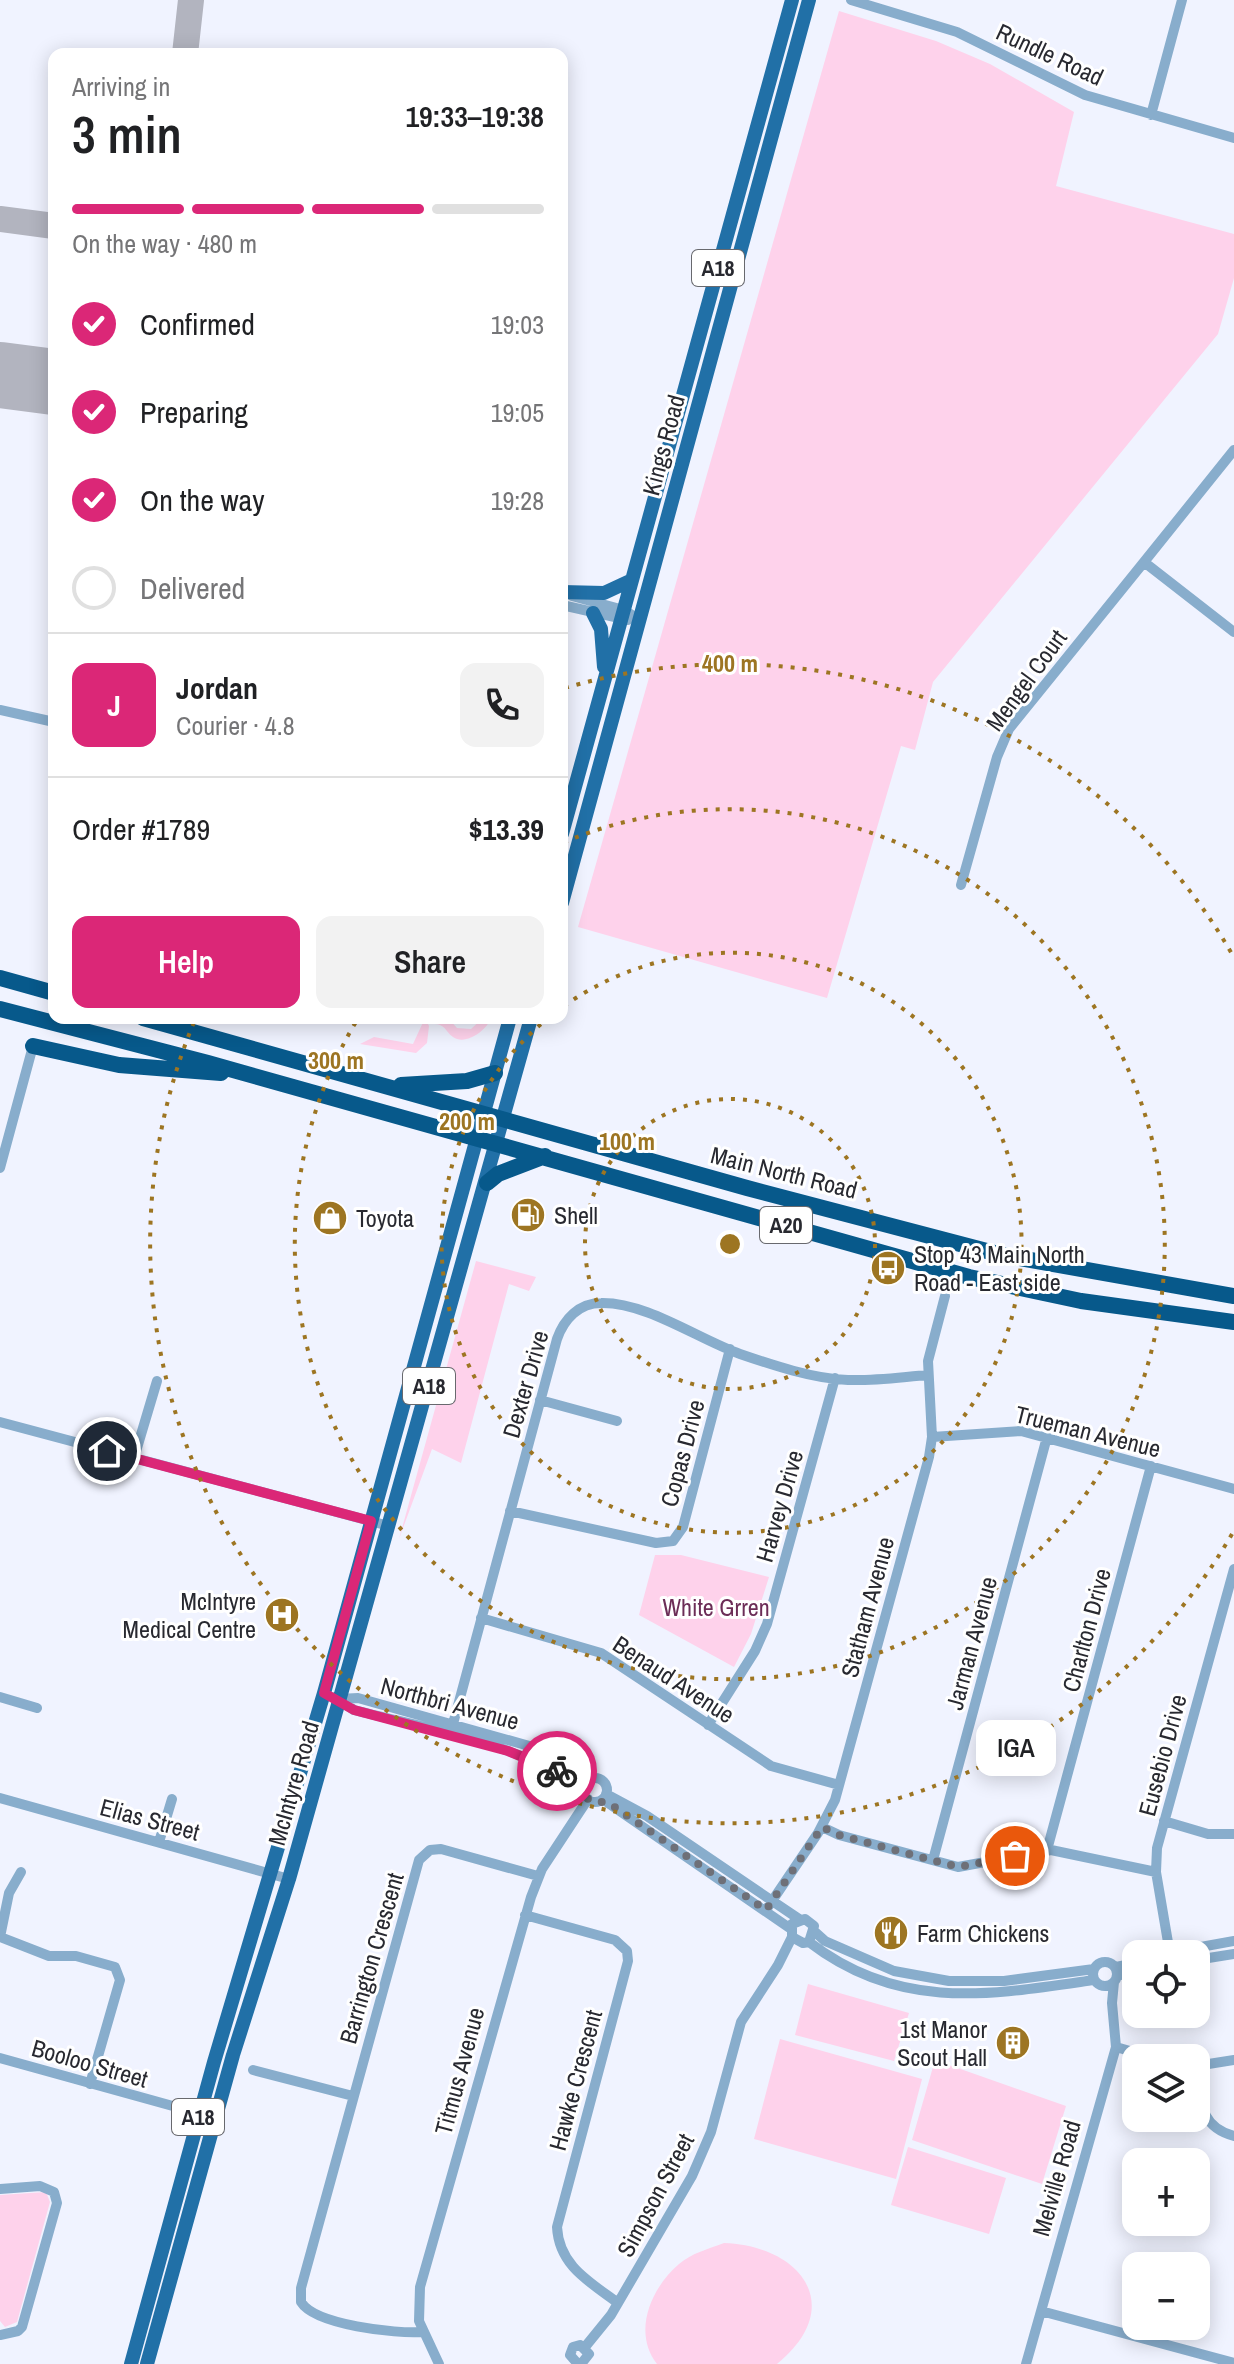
<!DOCTYPE html>
<html lang="en">
<head>
<meta charset="utf-8">
<style>
  :root { --surface:#fff; --page:#f2f2f2; --text:#202124; --muted:#757577; --line:#e0e0e0; --accent:#db2777 }
  body { margin:0; font-family:"Archivo Narrow",sans-serif; background:var(--page); color:var(--text); height:100vh; display:flex; flex-direction:column; font-size:30px; white-space:nowrap }
  * { box-sizing:border-box; margin:0 }
  p { font-size:26px; color:var(--muted) }
  .icon { flex:none; width:44px; height:44px; fill:none; stroke:currentColor; stroke-width:2; stroke-linecap:round; stroke-linejoin:round }
  .map { position:relative; flex:1; overflow:hidden }
  .drawer { position:absolute; left:48px; top:48px; width:520px; height:976px; display:flex; flex-direction:column; background:var(--surface); border-radius:16px; box-shadow:0 4px 20px #0003 }
  .drawer>* { flex:none }
  .controls { position:absolute; left:1122px; top:1940px; display:grid; gap:16px }
  .controls a { display:grid; place-items:center; width:88px; height:88px; border-radius:16px; background:var(--surface); box-shadow:0 4px 20px #0003; font-size:40px }
  .pin { position:absolute; display:grid; place-items:center; width:68px; height:68px; color:#fff; margin:-34px; border:4px solid #fff; border-radius:50%; box-shadow:0 2px 8px #0007 }
  .courier { position:absolute; display:grid; place-items:center; width:80px; height:80px; margin:-40px; border:6px solid #db2777; border-radius:50%; background:#fff; color:#222; box-shadow:0 2px 10px #0007 }
  .bubble { position:absolute; height:56px; border-radius:16px; background:var(--surface); box-shadow:0 4px 20px #0003; font-size:26px; font-weight:600; line-height:56px; text-align:center }
  .headline em { font-style:normal; font-weight:600 }
  .headline div { display:flex; flex-direction:column-reverse }
  .headline { display:flex; align-items:center; justify-content:space-between; height:136px; padding:0 24px }
  h1 { font-size:52px; font-weight:600; line-height:60px }
  .bar { display:grid; grid-template-columns:repeat(4,1fr); gap:12px 8px; align-content:center; height:96px; padding:0 24px }
  .bar i { height:10px; border-radius:6px; background:var(--line) }
  .bar .active { background:var(--accent) }
  .bar p { grid-column:span 4 }
  .line { display:flex; align-items:center; gap:20px; padding:0 24px; border-top:2px solid var(--line) }
  .line div { flex:1 }
  .round { display:grid; place-items:center; flex:none; width:84px; height:84px; border-radius:16px; background:var(--page) }
  ol { padding:0 24px; list-style:none }
  li { display:flex; align-items:center; gap:24px; height:88px }
  li p { margin-inline-start:auto }
  li .icon { padding:8px; border-radius:50%; background:var(--accent); color:#fff; stroke-width:4 }
  li:last-child { color:var(--muted) }
  li i { width:44px; height:44px; border:4px solid var(--line); border-radius:50% }
  .primary-button { display:flex; gap:16px; margin-top:auto; padding:16px 24px }
  .primary-button a { flex:1; height:92px; border-radius:16px; background:var(--accent); color:#fff; font-size:32px; font-weight:600; line-height:92px; text-align:center }
  .primary-button a+a { background:var(--page); color:var(--text) }
  .map>svg:first-child { display:block }
  .green { fill:#fed2eb }
  .lines { fill:none; stroke-linecap:round; stroke-linejoin:round }
  .taxiway { stroke:#b2b4bf; stroke-width:26 }
  .runway { stroke:#b2b4bf; stroke-width:66 }
  .minor { stroke:#88adcc; stroke-width:10 }
  .major { stroke:#2170a7; stroke-width:14 }
  .highway { stroke:#07598b; stroke-width:16 }
  .done { stroke:#6e7078; stroke-width:8; stroke-dasharray:0 14.4 }
  .route { stroke:#db2777; stroke-width:10 }
  .ring { fill:none; stroke:#9d7522; stroke-width:4; stroke-dasharray:4 8 }
  .labels { text-anchor:middle; dominant-baseline:central; stroke-width:6; stroke-linejoin:round; paint-order:stroke }
  .shield { fill:#fff; stroke:#68696e; stroke-width:2 }
  .shield-label { font-size:22px; font-weight:bold; fill:#282930 }
  .street-label { font-size:24px; fill:#282930; stroke:#fff }
  .poi-label { font-size:24px; fill:#282930; stroke:#fff; text-anchor:start }
  .park-label { font-size:24px; fill:#6c2d57; stroke:#fff }
  .centre { fill:#9d7522; stroke:#fff; stroke-width:4 }
  .ring-label { font-size:24px; text-anchor:middle; font-weight:bold; fill:#9d7522; stroke:#fff; stroke-width:6; stroke-linejoin:round; paint-order:stroke }
</style>
</head>
<body>
<div class="map">
<svg width="1234" height="2364" viewBox="0 0 1234 2364">
  <rect width="100%" height="100%" fill="#f0f3ff"/>
  <path class="green" d="M839 11 936 41 990 64 1074 112 1056 186 1234 234V278L1218 334 933 682 915 750 901 746 827 998 578 927Z
    M425 1018 429 1026 427 1043 416 1053 360 1044 374 1037 413 1044Z
    M428 1018H448L457 1028 471 1029 483 1018H491C487 1030 466 1046 453 1037 444 1030 445 1023 432 1024Z
    M476 1261 536 1277 529 1291 509 1284 461 1463 432 1449 399 1539Z
    M655 1555H681L769 1577 751 1634 734 1667 639 1615Z
    M808 1984 909 2013 894 2061 795 2035Z
    M780 2039 922 2079 896 2179 754 2139Z
    M935 2060 1066 2106 1042 2184 912 2140Z
    M908 2147 1006 2178 989 2234 891 2205Z
    M46 2192 50 2202 17 2322 5 2327 0 2321V2195Z
    M724 2243C802 2246 847 2307 777 2364H657C632 2332 651 2288 679 2264 692 2253 708 2249 724 2243Z"/>
  <g class="lines">
    <path class="taxiway" d="M185 54 191 0
      M0 219 54 226"/>
    <path class="runway" d="M0 375 54 382"/>
    <path class="minor" d="M851 0 957 32 1085 95 1234 138
      M1151 115 1182 0
      M1234 450 1144 562 1234 632
      M572 596 624 610 638 619
      M562 605 628 620
      M0 710 54 722
      M961 885 997 757 1009 729 1144 562
      M0 1168 33 1046
      M540 1400 617 1421
      M0 1422 389 1526
      M932 1437 1021 1431 1234 1489
      M134 1458 157 1381
      M510 1511 656 1543 673 1541 683 1527 730 1349
      M481 1618 601 1653 771 1766 839 1785
      M0 1697 37 1708
      M335 1697 354 1710C432 1730 515 1743 583 1787
      M339 1699 358 1698 540 1749 588 1780
      M708 1725 755 1651 767 1624 835 1378
      M450 1735 557 1339C564 1319 579 1303 601 1303 646 1302 698 1339 740 1354 772 1365 814 1379 848 1380 874 1381 902 1377 928 1375
      M583 1790a12 12 0 1 1 24 0a12 12 0 1 1-24 0Z
      M606 1794 647 1816 799 1919
      M0 1798 289 1879
      M608 1803 791 1929
      M1164 1821 1208 1834H1234
      M822 1827 839 1835 958 1867 1051 1850 1156 1872
      M159 1842 172 1799
      M1047 1850 1151 1466
      M933 1860 1047 1437
      M21 1872 9 1893 0 1937 49 1956H76L115 1967 120 1980 90 2084
      M766 1910 818 1833 835 1800 929 1457 932 1437 928 1361 945 1296
      M525 1915 615 1940 627 1951 628 1961 557 2227C559 2266 590 2282 618 2303
      M815 1932 825 1941 894 1971 949 1981H1004L1094 1969
      M809 1942C900 2012 990 1995 1094 1980
      M1162 1954 1234 1941
      M1170 1954 1156 1872 1157 1848 1234 1569
      M1196 1960 1234 1954
      M1093 1974a12 12 0 1 1 24 0a12 12 0 1 1-24 0Z
      M1116 1967 1136 1963
      M1117 1976 1136 1971
      M1116 2047 1154 2058
      M0 2058 216 2118
      M1196 2066 1234 2060
      M1197 2066C1202 2099 1197 2126 1234 2136
      M253 2070 353 2096
      M0 2189 40 2186 54 2192 57 2203 22 2327 18 2331 0 2335
      M1041 2311 1234 2363
      M422 2332C396 2334 315 2325 301 2302V2288L419 1860 430 1850 441 1849 538 1876
      M585 2347 611 2315 692 2176 711 2132 741 2022 778 1965 792 1937V1924L805 1919 814 1926 809 1942 803 1943 792 1937
      M439 2364 419 2321 420 2287 531 1897 542 1869 588 1799
      M578 2364 570 2355 573 2347 580 2345 589 2354 581 2364
      M1026 2364 1116 2047 1112 2003 1114 1982"/>
    <path class="major" d="M562 592 604 593 632 580
      M593 613 601 629 604 667
      M562 834 792 0
      M562 903 809 0
      M131 2364 214 2062 324 1693 510 1018
      M147 2364 233 2055 289 1879 531 1018"/>
    <path class="highway" d="M0 978 54 993
      M0 1009 208 1063 969 1277 1081 1301 1234 1322
      M143 1018 747 1188 1002 1255 1234 1296
      M33 1046 119 1065 221 1073
      M401 1085 467 1081 495 1073
      M487 1183 498 1174 545 1156"/>
  </g>
  <g class="lines">
    <path class="done" d="M557 1771 583 1787 588 1799 610 1804 766 1910 822 1827 839 1835 958 1867 1015 1856"/>
    <path class="route" d="M107 1451 371 1521 324 1693 354 1710 508 1751 557 1771"/>
  </g>
  <g class="ring">
    <circle cx="730" cy="1244" r="145"/>
    <path d="M564 1006A290 290 0 1 1 547 1019"/>
    <path d="M564 842A435 435 0 1 1 357 1020"/>
    <path d="M1232 1534A580 580 0 0 1 194 1022M565 688A580 580 0 0 1 1232 954"/>
  </g>
  <defs>
    <g id="fuel-disc" transform="scale(1.8)"><circle r="9.5" fill="#9d7522" stroke="#fff"/><path d="M-5.5-6h7V0h2V4h1.3V-2.5L3-4.5l.8-.8L6-3V5H2.5V1h-1V6h-7ZM-4.2-4.7v3.2H.2V-4.7Z" fill="#fff"/></g>
    <g id="shop-disc" transform="scale(1.8)"><circle r="9.5" fill="#9d7522" stroke="#fff"/><path d="M-5-2.5h2.3a2.7 3.5 0 0 1 5.4 0H5L5.5 6h-11ZM-1.5-2.5h3a1.5 2.3 0 0 0-3 0Z" fill="#fff"/></g>
    <g id="bus-disc" transform="scale(1.8)"><circle r="9.5" fill="#9d7522" stroke="#fff"/><path d="M-5-6H5V4H4V6H2V4H-2V6H-4V4H-5ZM-3.5-4V0h7V-4ZM-3.5 1.2v1.5H-2V1.2ZM2 1.2v1.5H3.5V1.2Z" fill="#fff"/></g>
    <g id="hospital-disc" transform="scale(1.8)"><circle r="9.5" fill="#9d7522" stroke="#fff"/><path d="M-5-5h3v3.5h4V-5h3V5h-3V1.5h-4V5h-3Z" fill="#fff"/></g>
    <g id="restaurant-disc" transform="scale(1.8)"><circle r="9.5" fill="#9d7522" stroke="#fff"/><path d="M-5-6h1v4h1v-4h1v4h1v-4h1v5L-1.5 .5V6h-2V.5L-5-1ZM5-6V6H3V1.5H1.5Q1.5-4 5-6Z" fill="#fff"/></g>
    <g id="building-disc" transform="scale(1.8)"><circle r="9.5" fill="#9d7522" stroke="#fff"/><path d="M-4-6H4V6H1V3H-1V6H-4ZM-2.5-4.3h1.7v1.8h-1.7ZM.8-4.3h1.7v1.8H.8ZM-2.5-1h1.7V.8h-1.7ZM.8-1h1.7V.8H.8Z" fill="#fff"/></g>
  </defs>
  <g fill-rule="evenodd">
    <use href="#fuel-disc" x="528" y="1215"/>
    <use href="#shop-disc" x="330" y="1218"/>
    <use href="#bus-disc" x="888" y="1268"/>
    <use href="#hospital-disc" x="282" y="1615"/>
    <use href="#restaurant-disc" x="891" y="1933"/>
    <use href="#building-disc" x="1013" y="2043"/>
  </g>
  <g class="labels">
    <g class="shield">
      <rect x="692" y="250" width="52" height="36" rx="6"/>
      <rect x="760" y="1207" width="52" height="36" rx="6"/>
      <rect x="403" y="1368" width="52" height="36" rx="6"/>
      <rect x="172" y="2099" width="52" height="36" rx="6"/>
    </g>
    <g class="shield-label">
      <text x="718" y="268">A18</text>
      <text x="786" y="1225">A20</text>
      <text x="429" y="1386">A18</text>
      <text x="198" y="2117">A18</text>
    </g>
    <g class="street-label">
      <text transform="translate(1050 54) rotate(25)">Rundle Road</text>
      <text transform="translate(663 445) rotate(-75)">Kings Road</text>
      <text transform="translate(1026 680) rotate(-54)">Mengel Court</text>
      <text transform="translate(784 1172) rotate(14)">Main North Road</text>
      <text transform="translate(525 1384) rotate(-74)">Dexter Drive</text>
      <text transform="translate(1088 1431) rotate(14)">Trueman Avenue</text>
      <text transform="translate(682 1453) rotate(-75)">Copas Drive</text>
      <text transform="translate(779 1506) rotate(-74)">Harvey Drive</text>
      <text transform="translate(867 1607) rotate(-75)">Statham Avenue</text>
      <text transform="translate(1086 1630) rotate(-75)">Charlton Drive</text>
      <text transform="translate(971 1643) rotate(-75)">Jarman Avenue</text>
      <text transform="translate(674 1679) rotate(33)">Benaud Avenue</text>
      <text transform="translate(450 1703) rotate(15)">Northbri Avenue</text>
      <text transform="translate(1162 1755) rotate(-75)">Eusebio Drive</text>
      <text transform="translate(293 1783) rotate(-74)">McIntyre Road</text>
      <text transform="translate(150 1819) rotate(15)">Elias Street</text>
      <text transform="translate(371 1958) rotate(-74)">Barrington Crescent</text>
      <text transform="translate(90 2063) rotate(16)">Booloo Street</text>
      <text transform="translate(459 2071) rotate(-75)">Titmus Avenue</text>
      <text transform="translate(575 2080) rotate(-75)">Hawke Crescent</text>
      <text transform="translate(1056 2178) rotate(-74)">Melville Road</text>
      <text transform="translate(655 2195) rotate(-62)">Simpson Street</text>
    </g>
    <g class="poi-label">
      <text x="554" y="1215">Shell</text>
      <text x="356" y="1218">Toyota</text>
      <text x="914" y="1254">Stop 43 Main North<tspan x="914" dy="28">Road - East side</tspan></text>
      <text x="256" y="1601" text-anchor="end">McIntyre<tspan x="256" dy="28">Medical Centre</tspan></text>
      <text x="917" y="1933">Farm Chickens</text>
      <text x="987" y="2029" text-anchor="end">1st Manor<tspan x="987" dy="28">Scout Hall</tspan></text>
    </g>
    <g class="park-label">
      <text x="716" y="1607">White Grren</text>
    </g>
  </g>
  <circle cx="730" cy="1244" r="12" class="centre"/>
  <g class="ring-label">
    <text x="730" y="672">400 m</text>
    <text x="336" y="1069">300 m</text>
    <text x="467" y="1130">200 m</text>
    <text x="627" y="1150">100 m</text>
  </g>
</svg>
<div class="controls">
<a><svg class="icon" aria-label="locate" viewBox="0 0 24 24"><circle cx="12" cy="12" r="6"/><path d="M12 2v4M12 18v4M2 12h4M18 12h4"/></svg></a>
<a><svg class="icon" aria-label="layers" viewBox="0 0 24 24"><path d="M12 4l9 5-9 5-9-5zM3 14l9 5 9-5"/></svg></a>
<a>+</a>
<a>−</a>
</div>
<div class="pin" style="left:1015px;top:1856px;background:#ea580c"><svg class="icon" aria-label="bag" viewBox="0 0 24 24"><path d="M5 8h14l-1 12H6zM9 8a3 3 0 0 1 6 0"/></svg></div>
<div class="pin" style="left:107px;top:1451px;background:#1f2937"><svg class="icon" aria-label="home" viewBox="0 0 24 24"><path d="M3 11l9-7 9 7M6 9v11h12V9"/></svg></div>
<div class="courier" style="left:557px;top:1771px"><svg class="icon" aria-label="bike" viewBox="0 0 24 24"><circle cx="6" cy="16" r="4"/><circle cx="18" cy="16" r="4"/><path d="M6 16l4-8h5l3 8M10 8l3 8H6M13 5h3"/></svg></div>
<div class="bubble" style="left:976px;top:1720px;width:80px">IGA</div>
<section class="drawer">
<div class="headline"><div><h1>3 min</h1><p>Arriving in</p></div><em>19:33–19:38</em></div>
<div class="bar"><i class="active"></i><i class="active"></i><i class="active"></i><i></i><p>On the way · 480 m</p></div>
<ol>
<li><svg class="icon" aria-label="check" viewBox="0 0 24 24"><path d="M5 12l5 5 9-10"/></svg>Confirmed<p>19:03</p></li>
<li><svg class="icon" aria-label="check" viewBox="0 0 24 24"><path d="M5 12l5 5 9-10"/></svg>Preparing<p>19:05</p></li>
<li><svg class="icon" aria-label="check" viewBox="0 0 24 24"><path d="M5 12l5 5 9-10"/></svg>On the way<p>19:28</p></li>
<li><i></i>Delivered</li>
</ol>
<div class="line" style="height:144px"><b class="round" style="background:var(--accent);color:#fff">J</b><div><b>Jordan</b><p>Courier · 4.8</p></div><a class="round"><svg class="icon" aria-label="phone" viewBox="0 0 24 24"><path d="M5 4h4l2 5-3 2q2 4 5 5l2-3 5 2v4C11 20 4 13 5 4z"/></svg></a></div>
<div class="line" style="height:104px"><div>Order #1789</div><b>$13.39</b></div>
<div class="primary-button"><a>Help</a><a>Share</a></div>
</section>
</div>
</body>
</html>
